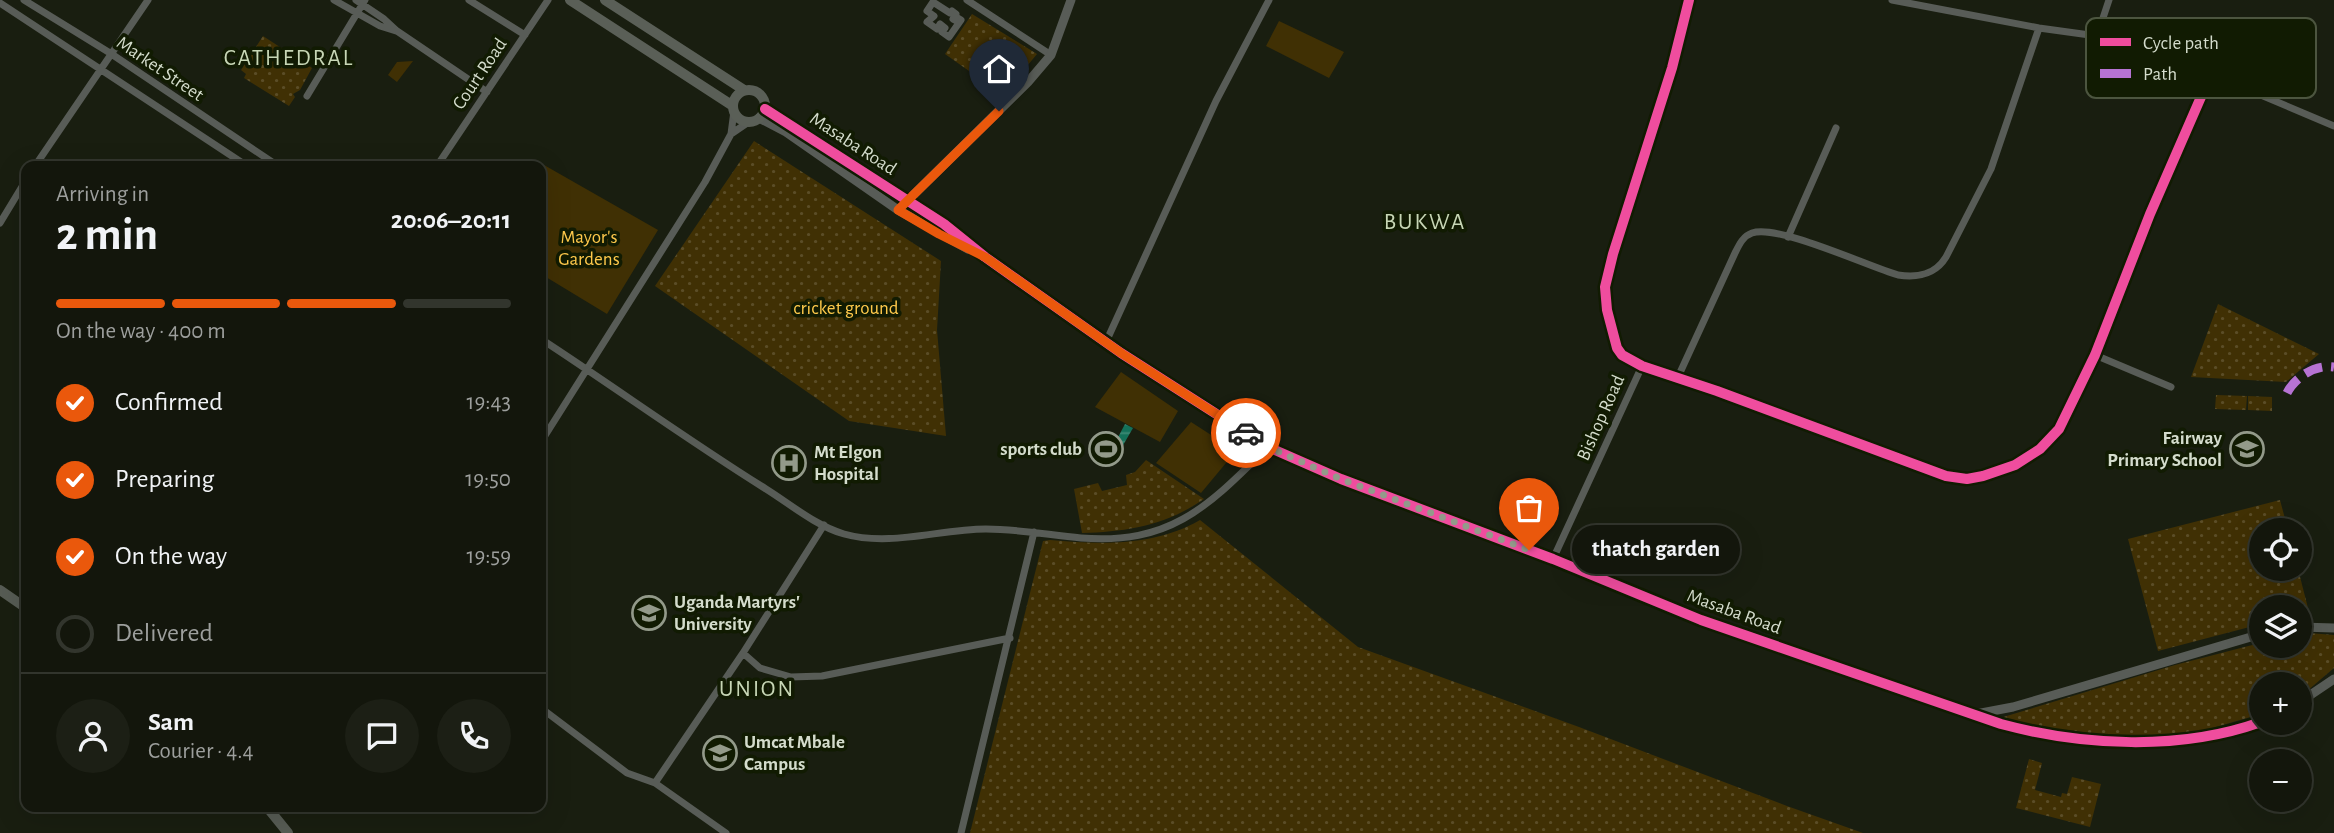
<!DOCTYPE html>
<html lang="en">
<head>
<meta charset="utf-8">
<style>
  :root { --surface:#13160c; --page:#1c1f15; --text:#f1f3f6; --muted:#9d9f9d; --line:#32352d; --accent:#ea580c }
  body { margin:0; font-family:"Alegreya Sans",sans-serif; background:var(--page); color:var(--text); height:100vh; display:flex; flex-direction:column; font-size:26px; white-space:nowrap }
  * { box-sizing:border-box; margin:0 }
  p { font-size:23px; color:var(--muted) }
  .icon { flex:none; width:38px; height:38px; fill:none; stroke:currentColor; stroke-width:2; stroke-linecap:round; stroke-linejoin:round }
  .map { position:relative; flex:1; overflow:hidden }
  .panel { position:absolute; left:21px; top:161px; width:525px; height:651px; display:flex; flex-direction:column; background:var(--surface); border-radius:14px; box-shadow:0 7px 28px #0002,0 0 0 2px var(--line) }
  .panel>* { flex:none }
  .controls { position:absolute; left:2249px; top:518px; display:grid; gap:14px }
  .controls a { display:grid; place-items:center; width:63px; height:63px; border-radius:50%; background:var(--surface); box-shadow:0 7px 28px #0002,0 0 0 2px var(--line); font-size:35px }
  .pin { position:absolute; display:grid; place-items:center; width:60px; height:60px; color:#fff; margin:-72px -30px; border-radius:50% 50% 50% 0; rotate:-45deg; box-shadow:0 0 7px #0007 }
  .pin .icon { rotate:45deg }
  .courier { position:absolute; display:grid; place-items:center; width:70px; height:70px; margin:-35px; border:5px solid #ea580c; border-radius:50%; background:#fff; color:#222; box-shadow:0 2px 9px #0007 }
  .bubble { position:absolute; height:49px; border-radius:24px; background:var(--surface); box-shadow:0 7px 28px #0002,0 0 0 2px var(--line); font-size:23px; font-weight:700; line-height:49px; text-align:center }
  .headline em { font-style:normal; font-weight:700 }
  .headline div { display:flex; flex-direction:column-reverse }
  .headline { display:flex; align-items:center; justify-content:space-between; height:119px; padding:0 35px }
  h1 { font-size:46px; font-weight:700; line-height:52px }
  .bar { display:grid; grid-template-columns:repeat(4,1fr); gap:10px 7px; align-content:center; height:84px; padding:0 35px }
  .bar i { height:9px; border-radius:5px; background:var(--line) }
  .bar .current { background:var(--accent) }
  .bar p { grid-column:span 4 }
  .line { display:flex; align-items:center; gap:18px; padding:0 35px; border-top:2px solid var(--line) }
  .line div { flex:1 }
  .round { display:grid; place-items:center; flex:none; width:74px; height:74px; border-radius:37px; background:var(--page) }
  ol { padding:0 35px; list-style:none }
  li { display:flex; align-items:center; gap:21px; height:77px }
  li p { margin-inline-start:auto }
  li .icon { padding:7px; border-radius:50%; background:var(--accent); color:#fff; stroke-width:4 }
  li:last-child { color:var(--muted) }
  li i { width:38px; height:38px; border:4px solid var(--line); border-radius:50% }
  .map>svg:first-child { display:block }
  .grass { fill:url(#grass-dots) }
  .garden { fill:#403004 }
  .water { fill:url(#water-rules) }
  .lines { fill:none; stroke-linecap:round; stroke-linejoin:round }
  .minor { stroke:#585c57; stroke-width:7 }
  .tertiary { stroke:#585c57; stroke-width:9 }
  .secondary { stroke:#5a5f57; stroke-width:10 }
  .primary { stroke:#575c54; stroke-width:10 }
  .quiet { stroke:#b673d3; stroke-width:9; stroke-dasharray:18 9; stroke-linecap:butt }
  .cycleway-casing { stroke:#111b02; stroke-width:15 }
  .cycleway { stroke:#ef4d9e; stroke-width:10 }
  .done { stroke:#939a8a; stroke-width:7; stroke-dasharray:0 12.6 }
  .route { stroke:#ea580c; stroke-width:9 }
  .labels { text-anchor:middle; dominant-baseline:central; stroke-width:7; stroke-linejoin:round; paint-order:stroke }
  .street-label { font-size:19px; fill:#d4dccc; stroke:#111b02 }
  .park-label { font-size:19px; fill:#fec94b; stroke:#111b02 }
  .poi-label { font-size:19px; font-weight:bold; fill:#d4dccc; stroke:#111b02; text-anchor:start }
  .quarter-label { font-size:23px; letter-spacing:2px; fill:#c7d6b5; stroke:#111b02 }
  .key { fill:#111b02; stroke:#4c553f; stroke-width:2 }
  .key-label { font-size:19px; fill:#d4dccc }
</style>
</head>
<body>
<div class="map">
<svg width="2334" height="833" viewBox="0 0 2334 833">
  <defs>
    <pattern id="grass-dots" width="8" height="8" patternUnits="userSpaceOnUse" patternTransform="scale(1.75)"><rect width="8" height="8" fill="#403004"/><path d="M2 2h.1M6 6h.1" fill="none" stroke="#5b4d27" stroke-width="1.8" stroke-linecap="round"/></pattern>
    <pattern id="water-rules" width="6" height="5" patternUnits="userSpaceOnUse" patternTransform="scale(1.75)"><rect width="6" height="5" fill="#147159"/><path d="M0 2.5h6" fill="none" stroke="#408b77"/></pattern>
  </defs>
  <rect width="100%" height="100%" fill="#191e10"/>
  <path class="grass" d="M972 14 1037 54 1003 95 945 54Z
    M263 36 312 68 300 90 293 94 295 97 289 106 244 78 246 74 241 70Z
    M754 141 941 261 937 330 946 436 849 421 655 286Z
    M2218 304 2319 354 2286 382 2191 377Z
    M2216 395 2247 396 2246 410 2215 409Z
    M2248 396 2272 397V411L2248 410Z
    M1146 460 1204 499C1167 525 1126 532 1082 533L1074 489 1098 483 1102 491 1127 485 1126 475 1135 472Z
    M2280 500 2288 530H2261V569H2298L2309 612 2300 614V607H2261V624L2158 651 2128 539Z
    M1200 520 1358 647 1579 727 1787 806 1863 833H970L1043 541 1050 540C1102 545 1155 546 1200 520Z
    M2309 633 2334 635V668L2300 697V684H2261V714L2181 737 2116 736 2048 729 2000 718 2175 665 2260 643 2261 646H2300V635Z
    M2029 759 2042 763 2035 790 2061 797 2062 793 2067 794 2072 777 2101 784 2090 827 2016 808Z"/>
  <path class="garden" d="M1279 21 1344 52 1329 78 1266 46Z
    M413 61 397 82 388 75 397 62Z
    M544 165 658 230 607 314 541 274V170Z
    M1121 372 1178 411 1160 442 1095 407Z
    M1191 422 1236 451 1201 493 1156 463Z"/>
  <path class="water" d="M1125 424 1133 428 1122 447 1115 443Z"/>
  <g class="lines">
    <path class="minor" d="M24 0 110 53 278 166
      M334 0 380 26 396 31
      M356 0 384 19 397 31 487 92
      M469 0 525 35
      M967 0 1051 55
      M1689 0 1672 68 1613 254 1605 287 1607 310 1617 348 1622 355 1642 366 1717 391 1946 476 1967 479 1983 476 2015 465 2040 449 2059 429 2095 355 2150 214 2211 74
      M1892 0 2039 28 2097 36 2211 74 2334 126
      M0 3 247 166
      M2097 36 2109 0
      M949 37 942 32 945 28 940 24 937 29 927 22 934 16 927 11 933 2 950 13 952 11 956 14 953 19 955 20 956 17 961 20 949 37
      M307 96 365 0
      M731 134 750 121
      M35 166 148 0
      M437 166 548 0
      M0 223 26 180
      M1788 237 1836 128
      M541 339C616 388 689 441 766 489 790 504 816 526 844 534 891 547 939 529 986 529 1018 529 1049 535 1081 538 1172 545 1208 506 1268 447
      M1106 342 1216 101 1269 0
      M2095 355 2171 387
      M1678 377 1735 253C1739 245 1743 236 1752 233 1778 224 1867 266 1898 275 1918 278 1935 275 1946 257L1991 169 2039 28
      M541 442 705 182 731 134 734 111
      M1553 559 1642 366
      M743 653 760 668 791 677 822 676 1010 638
      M541 708 627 773 655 783 743 653 824 525
      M655 783 726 833
      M961 833 1034 532"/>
    <path class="tertiary" d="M765 109 944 224 985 257 1121 353 1268 447 1341 479 1553 559 1701 620 2001 724C2083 746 2180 751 2261 722
      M759 118 786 132 898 210 968 249
      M898 210 1028 82 1051 55 1071 0
      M2300 627 2334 628
      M2300 702 2334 679
      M1976 714 2013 707 2261 634"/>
    <path class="secondary" d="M570 0 733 106
      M605 0 744 90
      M733 106a16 16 0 1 1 32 0a16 16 0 1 1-32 0Z"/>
    <path class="primary" d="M0 590 26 608
      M267 807 288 833"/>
    <path class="quiet" d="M2287 393C2295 377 2316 364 2334 367"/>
    <g class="cycleway-casing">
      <path id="cycleway" d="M1689 0 1672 68 1613 254 1605 287 1607 310 1617 348 1622 355 1642 366 1717 391 1946 476 1967 479 1983 476 2015 465 2040 449 2059 429 2095 355 2150 214 2211 74
        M765 109 944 224 985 257 1121 353 1268 447 1341 479 1553 559 1701 620 2001 724C2083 746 2180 751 2261 722"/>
    </g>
    <use href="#cycleway" class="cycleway"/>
  </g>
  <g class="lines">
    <path class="done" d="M1246 433 1268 447 1341 479 1529 550"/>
    <path class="route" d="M999 111 898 210 939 234 985 257 1121 353 1246 433"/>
  </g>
  <defs>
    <g id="stadium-ring" transform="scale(1.75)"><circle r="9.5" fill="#111b02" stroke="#939a8a" stroke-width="1.5"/><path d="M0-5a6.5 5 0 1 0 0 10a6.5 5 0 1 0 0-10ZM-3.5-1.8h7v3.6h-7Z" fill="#939a8a"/></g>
    <g id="school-ring" transform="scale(1.75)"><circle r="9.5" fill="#111b02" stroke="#939a8a" stroke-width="1.5"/><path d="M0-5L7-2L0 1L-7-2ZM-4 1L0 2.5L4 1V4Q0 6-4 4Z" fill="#939a8a"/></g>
    <g id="hospital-ring" transform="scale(1.75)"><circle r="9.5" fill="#111b02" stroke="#939a8a" stroke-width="1.5"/><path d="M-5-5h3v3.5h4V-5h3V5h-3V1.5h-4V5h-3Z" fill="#939a8a"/></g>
    <g id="university-ring" transform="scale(1.75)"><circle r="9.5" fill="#111b02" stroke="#939a8a" stroke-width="1.5"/><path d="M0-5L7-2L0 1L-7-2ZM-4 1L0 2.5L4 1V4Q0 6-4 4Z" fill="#939a8a"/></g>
  </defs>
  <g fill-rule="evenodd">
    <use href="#stadium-ring" x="1106" y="449"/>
    <use href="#school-ring" x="2247" y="449"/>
    <use href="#hospital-ring" x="789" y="463"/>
    <use href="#university-ring" x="649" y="613"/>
    <use href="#university-ring" x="720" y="753"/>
  </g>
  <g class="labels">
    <g class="street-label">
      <text transform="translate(160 69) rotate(34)">Market Street</text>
      <text transform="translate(480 74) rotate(-56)">Court Road</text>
      <text transform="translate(853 144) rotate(33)">Masaba Road</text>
      <text transform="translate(1601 418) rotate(-66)">Bishop Road</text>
      <text transform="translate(1734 612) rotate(20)">Masaba Road</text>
    </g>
    <g class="park-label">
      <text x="589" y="237">Mayor's<tspan x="589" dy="22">Gardens</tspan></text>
      <text x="846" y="308">cricket ground</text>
    </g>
    <g class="poi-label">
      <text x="2222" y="438" text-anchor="end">Fairway<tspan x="2222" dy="22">Primary School</tspan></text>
      <text x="1082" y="449" text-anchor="end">sports club</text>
      <text x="814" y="452">Mt Elgon<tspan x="814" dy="22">Hospital</tspan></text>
      <text x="674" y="602">Uganda Martyrs'<tspan x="674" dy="22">University</tspan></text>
      <text x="744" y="742">Umcat Mbale<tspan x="744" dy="22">Campus</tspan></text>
    </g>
    <g class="quarter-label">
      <text x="289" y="58">CATHEDRAL</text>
      <text x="1425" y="222">BUKWA</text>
      <text x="757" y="689">UNION</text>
    </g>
  </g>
  <rect x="2086" y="18" width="230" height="80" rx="10" class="key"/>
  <rect x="2100" y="38" width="31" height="8" fill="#ef4d9e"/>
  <rect x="2100" y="69" width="31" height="9" fill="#b673d3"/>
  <g class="key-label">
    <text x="2143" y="49">Cycle path</text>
    <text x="2143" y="80">Path</text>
  </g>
</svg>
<div class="controls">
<a><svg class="icon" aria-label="locate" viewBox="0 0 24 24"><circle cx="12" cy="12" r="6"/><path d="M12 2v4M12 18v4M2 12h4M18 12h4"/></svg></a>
<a><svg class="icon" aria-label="layers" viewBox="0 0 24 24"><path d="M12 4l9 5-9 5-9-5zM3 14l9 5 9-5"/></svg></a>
<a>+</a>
<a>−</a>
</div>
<div class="pin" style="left:1529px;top:550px;background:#ea580c"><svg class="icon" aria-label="bag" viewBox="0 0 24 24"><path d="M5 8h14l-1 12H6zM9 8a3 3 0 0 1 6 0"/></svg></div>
<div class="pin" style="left:999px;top:111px;background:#1f2937"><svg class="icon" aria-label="home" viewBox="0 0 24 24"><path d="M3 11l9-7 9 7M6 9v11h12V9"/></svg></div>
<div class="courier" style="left:1246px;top:433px"><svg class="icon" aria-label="car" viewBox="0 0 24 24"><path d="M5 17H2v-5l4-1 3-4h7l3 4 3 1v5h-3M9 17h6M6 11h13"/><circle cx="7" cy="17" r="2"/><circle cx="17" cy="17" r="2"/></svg></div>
<div class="bubble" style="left:1572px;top:525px;width:168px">thatch garden</div>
<section class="panel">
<div class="headline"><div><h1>2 min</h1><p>Arriving in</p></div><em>20:06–20:11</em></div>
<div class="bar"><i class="current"></i><i class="current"></i><i class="current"></i><i></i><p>On the way · 400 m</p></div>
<ol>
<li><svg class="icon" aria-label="check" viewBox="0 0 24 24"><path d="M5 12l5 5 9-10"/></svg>Confirmed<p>19:43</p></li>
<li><svg class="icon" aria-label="check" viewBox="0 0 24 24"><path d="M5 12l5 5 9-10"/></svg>Preparing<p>19:50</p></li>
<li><svg class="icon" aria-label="check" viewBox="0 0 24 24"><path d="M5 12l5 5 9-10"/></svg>On the way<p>19:59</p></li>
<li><i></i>Delivered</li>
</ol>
<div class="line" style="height:126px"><a class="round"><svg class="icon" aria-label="person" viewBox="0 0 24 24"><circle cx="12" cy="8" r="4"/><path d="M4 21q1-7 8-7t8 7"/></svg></a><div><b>Sam</b><p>Courier · 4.4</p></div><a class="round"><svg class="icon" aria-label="chat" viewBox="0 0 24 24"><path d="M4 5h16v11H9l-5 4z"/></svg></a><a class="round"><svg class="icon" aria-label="phone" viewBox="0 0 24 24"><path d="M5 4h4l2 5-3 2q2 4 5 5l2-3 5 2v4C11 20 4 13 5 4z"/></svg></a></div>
</section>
</div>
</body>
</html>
